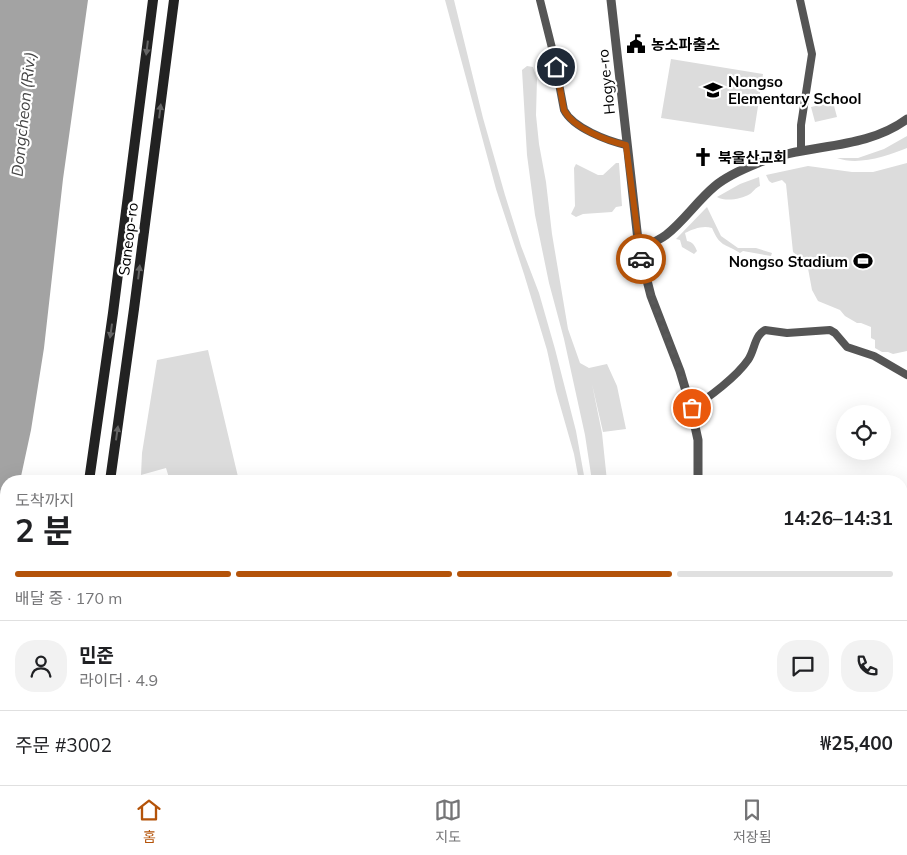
<!DOCTYPE html>
<html lang="ko">
<head>
<meta charset="utf-8">
<style>
  :root { --surface:#fff; --page:#f2f2f2; --text:#202124; --muted:#757577; --line:#e0e0e0; --accent:#b45309 }
  body { margin:0; font-family:Mulish,"Noto Sans KR",sans-serif; background:var(--page); color:var(--text); height:100vh; display:flex; flex-direction:column; font-size:19px; white-space:nowrap }
  * { box-sizing:border-box; margin:0 }
  p { font-size:16px; color:var(--muted) }
  .icon { flex:none; width:28px; height:28px; fill:none; stroke:currentColor; stroke-width:2; stroke-linecap:round; stroke-linejoin:round }
  .map { position:relative; flex:1; overflow:hidden }
  .side { position:absolute; left:0px; top:475px; width:908px; height:310px; display:flex; flex-direction:column; background:var(--surface); border-radius:20px 20px 0 0; box-shadow:0 5px 20px #0002 }
  .side>* { flex:none }
  .tools { position:absolute; left:836px; top:405px; display:grid; gap:10px }
  .tools a { display:grid; place-items:center; width:55px; height:55px; border-radius:50%; background:var(--surface); box-shadow:0 5px 20px #0002; font-size:25px }
  .pin { position:absolute; display:grid; place-items:center; width:42px; height:42px; color:#fff; margin:-21px; border:2px solid #fff; border-radius:50%; box-shadow:0 1px 5px #0007 }
  .courier { position:absolute; display:grid; place-items:center; width:50px; height:50px; margin:-25px; border:4px solid #b45309; border-radius:50%; background:#fff; color:#222; box-shadow:0 1px 6px #0007 }
  .headline em { font-style:normal; font-weight:700 }
  .headline div { display:flex; flex-direction:column-reverse }
  .headline { display:flex; align-items:center; justify-content:space-between; height:85px; padding:0 15px }
  h1 { font-size:32px; font-weight:700; line-height:38px }
  .bar { display:grid; grid-template-columns:repeat(4,1fr); gap:8px 5px; align-content:center; height:60px; padding:0 15px }
  .bar i { height:6px; border-radius:4px; background:var(--line) }
  .bar .on { background:var(--accent) }
  .bar p { grid-column:span 4 }
  .line { display:flex; align-items:center; gap:12px; padding:0 15px; border-top:1px solid var(--line) }
  .line div { flex:1 }
  .round { display:grid; place-items:center; flex:none; width:52px; height:52px; border-radius:20px; background:var(--page) }
  .menu { display:flex; justify-content:space-around; align-items:center; height:70px; border-top:1px solid var(--line); background:var(--surface); font-size:14px; color:var(--muted) }
  .menu a { display:grid; justify-items:center; gap:2px }
  .menu .on { color:var(--accent) }
  .map>svg:first-child { display:block }
  .green { fill:#dcdcdc }
  .water { fill:#a3a3a3 }
  .lines { fill:none; stroke-linecap:round; stroke-linejoin:round }
  .minor { stroke:#555; stroke-width:8 }
  .tertiary { stroke:#555; stroke-width:9 }
  .secondary { stroke:#222; stroke-width:10 }
  .oneway { fill:#646464 }
  .done { stroke:#595959; stroke-width:5; stroke-dasharray:0 9 }
  .route { stroke:#b45309; stroke-width:6 }
  .labels { text-anchor:middle; dominant-baseline:central; stroke-width:4.5; stroke-linejoin:round; paint-order:stroke }
  .poi-label { font-size:15px; font-weight:bold; fill:#000; stroke:#fff; text-anchor:start }
  .street-label { font-size:15px; fill:#000; stroke:#fff }
  .water-label { font-size:16px; font-style:italic; fill:#444; stroke:#fff }
</style>
</head>
<body>
<div class="map">
<svg width="907" height="785" viewBox="0 0 907 785">
  <rect width="100%" height="100%" fill="#fff"/>
  <path class="green" d="M445 0H454L483 118 505 195 521 246 539 293 555 349 576 431 585 481H579L574 454 556 391 547 350 524 274 496 189Z
    M671 59 763 74 754 132 661 118Z
    M527 66 533 67 537 79 536 115 539 144 546 182 552 234 568 329 580 363 589 368 607 364 617 386 626 429 603 432 592 384 602 433 607 481H592L585 435 564 339 549 283 535 215 527 155 522 70Z
    M833 102 837 117 815 122 811 107Z
    M907 136V148C887 156 858 166 837 158H858L884 149Z
    M616 163H619L622 206 616 207 612 212 583 214 576 217 571 214 575 206 574 168 576 164 598 175H603Z
    M907 163V351L893 354 888 352H882L875 348V340L871 338V327L861 323H857L845 316 840 310 818 301 812 290 807 263 793 252 786 184 782 180 772 183 769 181 766 175 808 166 852 172H873Z
    M759 177 760 186C755 188 754 191 750 194 741 199 726 202 717 197L740 184Z
    M707 207 721 236 738 248H756L772 253 771 256 743 251 740 253C724 243 720 247 712 228 703 225 693 229 685 233L687 241C693 242 695 246 697 251L694 254 682 247 680 240 676 239Z
    M208 350 239 481H170L166 468 141 475 142 453 157 360Z
    M904 563 907 566V616L901 617V564Z
    M901 759H907V785H832L834 779H901Z"/>
  <path class="water" d="M0 0H88L63 179 44 348 31 430 20 481H6V538L0 559Z"/>
  <g class="lines">
    <path class="minor" d="M540 0 553 52 564 110C573 128 608 141 626 145
      M800 0 812 54 801 125V150
      M691 408C709 398 737 376 748 360 755 350 754 336 765 330L787 333 830 330 835 333 847 347 874 356 907 375
      M901 620 907 618
      M830 785 832 779"/>
    <path class="tertiary" d="M611 0 639 249 651 296 680 371 691 408 698 440V481
      M639 249C648 245 658 241 666 235 684 221 697 201 715 186 727 176 743 169 758 163 806 143 864 151 907 119
      M643 785 645 779"/>
    <path class="secondary" d="M89 481 113 313 153 0
      M110 481 134 309 174 0
      M6 785 8 779
      M28 785 30 779"/>
  </g>
  <defs><path id="oneway-solid" d="M-6-.8H1V-3.2L6.5 0L1 3.2V.8H-6Z" transform="scale(1.25)"/></defs>
  <g class="oneway">
    <use href="#oneway-solid" transform="translate(147 48) rotate(97)"/>
    <use href="#oneway-solid" transform="translate(160 111) rotate(-83)"/>
    <use href="#oneway-solid" transform="translate(139 272) rotate(-83)"/>
    <use href="#oneway-solid" transform="translate(111 331) rotate(98)"/>
    <use href="#oneway-solid" transform="translate(117 433) rotate(-82)"/>
  </g>
  <g class="lines">
    <path class="done" d="M641 259 651 296 680 371 692 408"/>
    <path class="route" d="M556 67 564 110C573 128 607 141 626 145L641 259"/>
  </g>
  <defs>
    <g id="civic-bare" transform="scale(1.5)"><path d="M-.6-6.5H3V-4.5H.6V-3L4-1V1h2V6H-6V1h2V-1L-.6-3ZM-1.2 2.5V6h2.4V2.5Z" fill="#000" stroke="#fff" stroke-width="2.5" paint-order="stroke"/></g>
    <g id="school-bare" transform="scale(1.5)"><path d="M0-5L7-2L0 1L-7-2ZM-4 1L0 2.5L4 1V4Q0 6-4 4Z" fill="#000" stroke="#fff" stroke-width="2.5" paint-order="stroke"/></g>
    <g id="church-bare" transform="scale(1.5)"><path d="M-1.2-6h2.4v3.5h3.3v2.4h-3.3V6h-2.4V-.1h-3.3v-2.4h3.3Z" fill="#000" stroke="#fff" stroke-width="2.5" paint-order="stroke"/></g>
    <g id="stadium-bare" transform="scale(1.5)"><path d="M0-5a6.5 5 0 1 0 0 10a6.5 5 0 1 0 0-10ZM-3.5-1.8h7v3.6h-7Z" fill="#000" stroke="#fff" stroke-width="2.5" paint-order="stroke"/></g>
  </defs>
  <g fill-rule="evenodd">
    <use href="#civic-bare" x="636" y="44"/>
    <use href="#school-bare" x="713" y="90"/>
    <use href="#church-bare" x="703" y="157"/>
    <use href="#stadium-bare" x="863" y="261"/>
  </g>
  <g class="labels">
    <g class="poi-label">
      <text x="651" y="44">농소파출소</text>
      <text x="728" y="81">Nongso<tspan x="728" dy="17">Elementary School</tspan></text>
      <text x="718" y="157">북울산교회</text>
      <text x="848" y="261" text-anchor="end">Nongso Stadium</text>
    </g>
    <g class="street-label">
      <text transform="translate(606 82) rotate(-96)">Hogye-ro</text>
      <text transform="translate(128 239) rotate(-83)">Saneop-ro</text>
    </g>
    <g class="water-label">
      <text transform="translate(23 114) rotate(-84)">Dongcheon (Riv.)</text>
    </g>
  </g>
</svg>
<div class="tools">
<a><svg class="icon" aria-label="locate" viewBox="0 0 24 24"><circle cx="12" cy="12" r="6"/><path d="M12 2v4M12 18v4M2 12h4M18 12h4"/></svg></a>
</div>
<div class="pin" style="left:692px;top:408px;background:#ea580c"><svg class="icon" aria-label="bag" viewBox="0 0 24 24"><path d="M5 8h14l-1 12H6zM9 8a3 3 0 0 1 6 0"/></svg></div>
<div class="pin" style="left:556px;top:67px;background:#1f2937"><svg class="icon" aria-label="home" viewBox="0 0 24 24"><path d="M3 11l9-7 9 7M6 9v11h12V9"/></svg></div>
<div class="courier" style="left:641px;top:259px"><svg class="icon" aria-label="car" viewBox="0 0 24 24"><path d="M5 17H2v-5l4-1 3-4h7l3 4 3 1v5h-3M9 17h6M6 11h13"/><circle cx="7" cy="17" r="2"/><circle cx="17" cy="17" r="2"/></svg></div>
<section class="side">
<div class="headline"><div><h1>2 분</h1><p>도착까지</p></div><em>14:26–14:31</em></div>
<div class="bar"><i class="on"></i><i class="on"></i><i class="on"></i><i></i><p>배달 중 · 170 m</p></div>
<div class="line" style="height:90px"><a class="round"><svg class="icon" aria-label="person" viewBox="0 0 24 24"><circle cx="12" cy="8" r="4"/><path d="M4 21q1-7 8-7t8 7"/></svg></a><div><b>민준</b><p>라이더 · 4.9</p></div><a class="round"><svg class="icon" aria-label="chat" viewBox="0 0 24 24"><path d="M4 5h16v11H9l-5 4z"/></svg></a><a class="round"><svg class="icon" aria-label="phone" viewBox="0 0 24 24"><path d="M5 4h4l2 5-3 2q2 4 5 5l2-3 5 2v4C11 20 4 13 5 4z"/></svg></a></div>
<div class="line" style="height:65px"><div>주문 #3002</div><b>₩25,400</b></div>
</section>
</div>
<nav class="menu">
<a class="on"><svg class="icon" aria-label="home" viewBox="0 0 24 24"><path d="M3 11l9-7 9 7M6 9v11h12V9"/></svg>홈</a>
<a><svg class="icon" aria-label="map" viewBox="0 0 24 24"><path d="M3 6l6-2 6 2 6-2v14l-6 2-6-2-6 2zM9 4v14M15 6v14"/></svg>지도</a>
<a><svg class="icon" aria-label="saved" viewBox="0 0 24 24"><path d="M7 4h10v16l-5-4-5 4z"/></svg>저장됨</a>
</nav>
</body>
</html>
